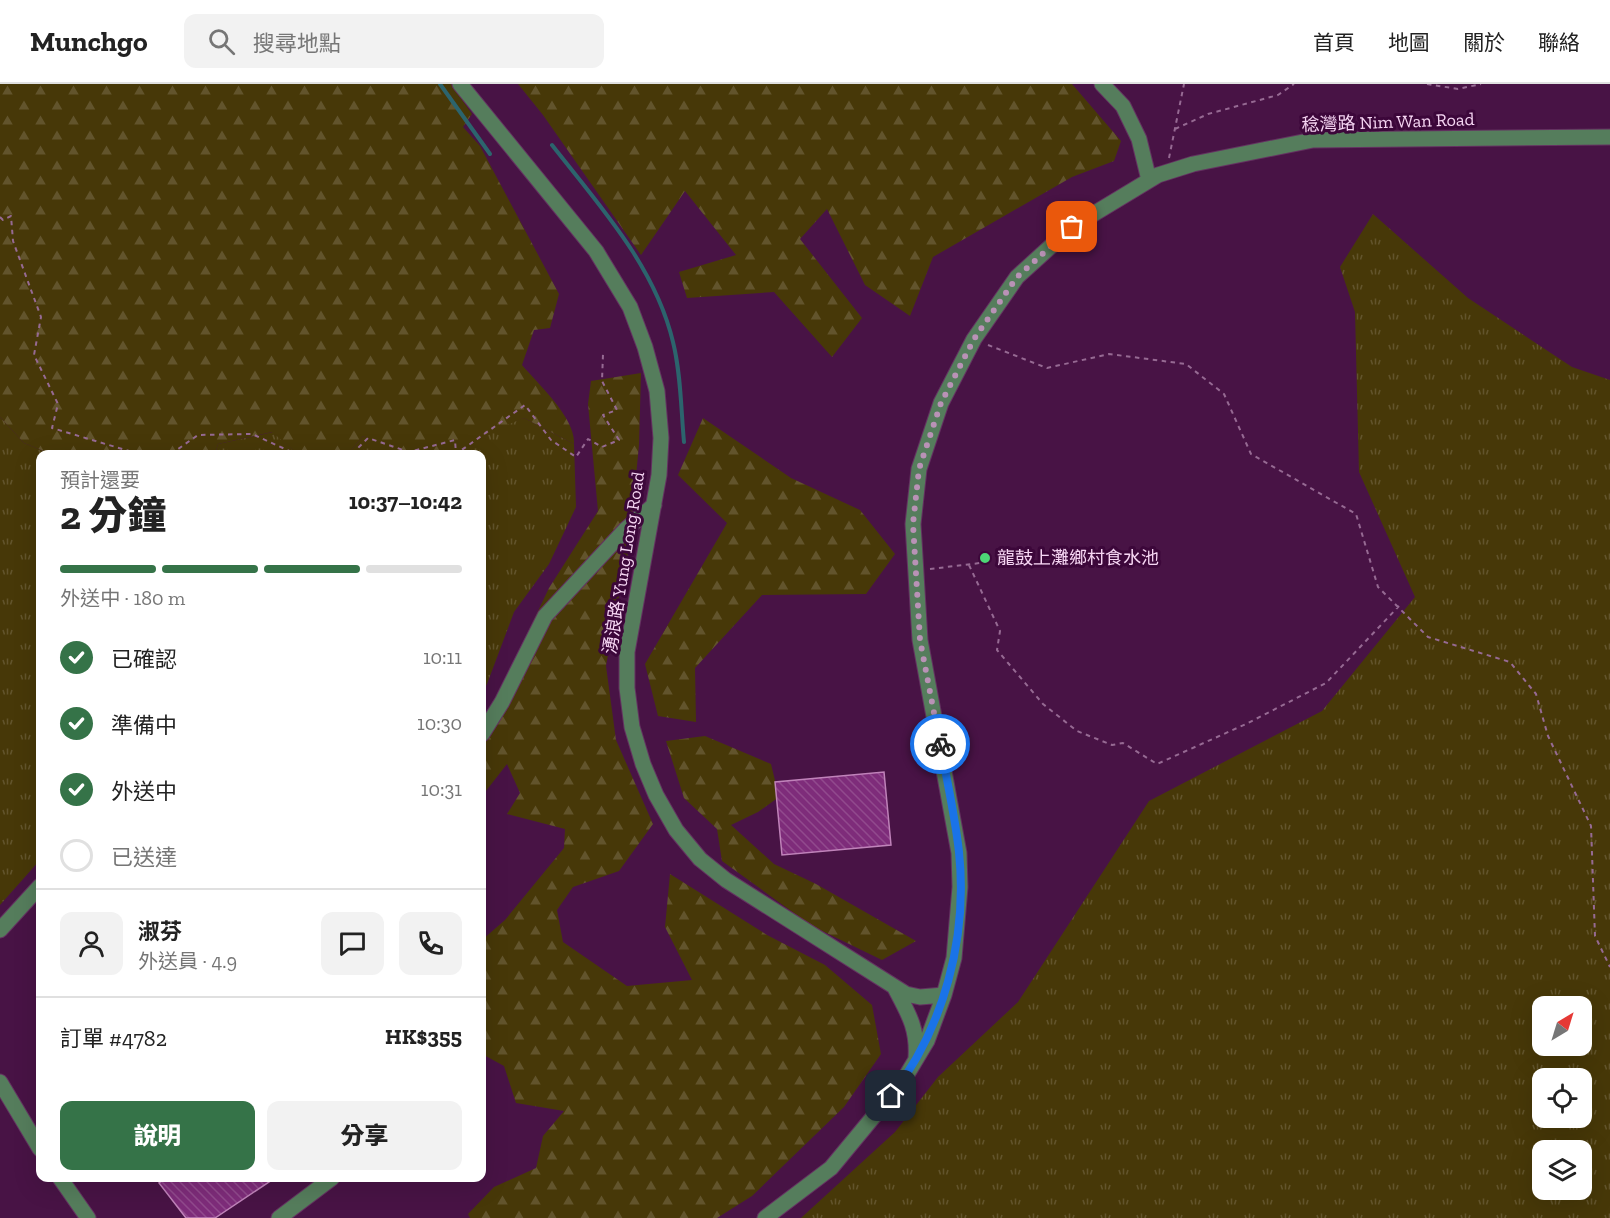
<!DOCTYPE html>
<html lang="zh-TW">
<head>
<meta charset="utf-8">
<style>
  :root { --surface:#fff; --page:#f2f2f2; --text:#222; --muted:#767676; --line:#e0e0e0; --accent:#357348 }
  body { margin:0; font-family:"Zilla Slab","Noto Sans TC",serif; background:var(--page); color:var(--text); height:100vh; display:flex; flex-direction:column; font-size:22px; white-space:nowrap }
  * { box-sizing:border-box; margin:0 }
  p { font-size:20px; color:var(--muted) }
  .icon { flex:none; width:33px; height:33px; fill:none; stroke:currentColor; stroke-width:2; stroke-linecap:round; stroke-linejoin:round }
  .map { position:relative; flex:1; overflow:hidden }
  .sheet { position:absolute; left:36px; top:366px; width:450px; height:732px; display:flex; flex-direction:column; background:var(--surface); border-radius:12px; box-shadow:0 6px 24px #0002 }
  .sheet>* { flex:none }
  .needle { width:39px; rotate:38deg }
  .controls { position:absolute; left:1532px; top:912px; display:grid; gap:12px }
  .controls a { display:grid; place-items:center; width:60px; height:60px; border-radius:12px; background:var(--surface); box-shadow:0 6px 24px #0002; font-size:30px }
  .pin { position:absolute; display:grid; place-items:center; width:51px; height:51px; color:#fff; margin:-26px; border-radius:12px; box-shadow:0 3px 9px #0006 }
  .courier { position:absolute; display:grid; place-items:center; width:60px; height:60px; margin:-30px; border:4px solid #1a73e8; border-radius:50%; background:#fff; color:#222; box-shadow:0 2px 8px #0007 }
  .summary em { font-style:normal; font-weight:800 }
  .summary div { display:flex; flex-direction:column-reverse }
  .summary { display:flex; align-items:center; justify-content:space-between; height:102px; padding:0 24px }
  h1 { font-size:39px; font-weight:800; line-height:45px }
  .bar { display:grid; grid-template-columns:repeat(4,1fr); gap:9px 6px; align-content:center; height:72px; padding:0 24px }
  .bar i { height:8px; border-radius:4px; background:var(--line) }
  .bar .on { background:var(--accent) }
  .bar p { grid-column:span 4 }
  .line { display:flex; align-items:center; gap:15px; padding:0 24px; border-top:2px solid var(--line) }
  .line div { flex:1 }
  .round { display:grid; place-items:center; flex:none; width:63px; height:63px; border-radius:12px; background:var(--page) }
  ol { padding:0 24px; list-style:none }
  li { display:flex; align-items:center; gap:18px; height:66px }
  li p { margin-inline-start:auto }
  li .icon { padding:6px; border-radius:50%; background:var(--accent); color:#fff; stroke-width:4 }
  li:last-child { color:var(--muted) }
  li i { width:33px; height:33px; border:3px solid var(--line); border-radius:50% }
  .action { display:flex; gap:12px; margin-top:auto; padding:12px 24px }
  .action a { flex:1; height:69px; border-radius:12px; background:var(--accent); color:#fff; font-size:24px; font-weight:800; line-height:69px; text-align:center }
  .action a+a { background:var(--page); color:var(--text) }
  header { display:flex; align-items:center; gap:36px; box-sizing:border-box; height:84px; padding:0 30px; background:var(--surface); border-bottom:2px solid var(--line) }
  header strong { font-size:28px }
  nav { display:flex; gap:33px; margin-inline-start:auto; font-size:21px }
  .search { width:420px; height:54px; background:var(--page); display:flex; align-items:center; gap:15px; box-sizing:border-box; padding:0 21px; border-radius:12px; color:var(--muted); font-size:22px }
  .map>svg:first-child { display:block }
  .grass { fill:url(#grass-tufts); fill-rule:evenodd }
  .forest { fill:url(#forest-firs) }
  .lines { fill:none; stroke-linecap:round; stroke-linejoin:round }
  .stream { stroke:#2c646d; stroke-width:4 }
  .building { fill:url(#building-back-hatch); stroke:#c083ba; stroke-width:1.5 }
  .minor-casing { stroke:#643261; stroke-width:17 }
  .path { stroke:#966a93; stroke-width:2; stroke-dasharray:4.5 4.5; stroke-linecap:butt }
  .minor { stroke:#557d5c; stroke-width:15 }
  .done { stroke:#b992b6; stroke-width:6; stroke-dasharray:0 10.8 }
  .route { stroke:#1a73e8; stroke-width:8 }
  .poi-dot { fill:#4dd676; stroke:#3c073a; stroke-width:2 }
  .labels { text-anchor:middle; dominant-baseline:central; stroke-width:6; stroke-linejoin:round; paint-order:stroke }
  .street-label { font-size:18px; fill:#f6d6f3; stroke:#3c073a }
  .poi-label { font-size:18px; fill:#f6d6f3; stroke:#3c073a; text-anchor:start }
</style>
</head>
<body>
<header>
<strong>Munchgo</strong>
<div class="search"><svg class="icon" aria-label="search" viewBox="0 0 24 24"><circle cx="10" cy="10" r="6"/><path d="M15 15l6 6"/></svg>搜尋地點</div>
<nav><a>首頁</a><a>地圖</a><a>關於</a><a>聯絡</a></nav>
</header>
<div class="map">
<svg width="1610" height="1134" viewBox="0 0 1610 1134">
  <defs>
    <pattern id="grass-tufts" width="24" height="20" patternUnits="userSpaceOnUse" patternTransform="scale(1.5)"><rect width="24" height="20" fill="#473808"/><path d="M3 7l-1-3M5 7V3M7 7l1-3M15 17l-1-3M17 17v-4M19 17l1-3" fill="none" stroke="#62542c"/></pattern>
    <pattern id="forest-firs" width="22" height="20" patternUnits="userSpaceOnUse" patternTransform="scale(1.5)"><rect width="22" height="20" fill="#473808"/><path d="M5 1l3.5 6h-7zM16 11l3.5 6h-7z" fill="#62542c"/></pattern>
    <pattern id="building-back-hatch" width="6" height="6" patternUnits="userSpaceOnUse" patternTransform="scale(1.5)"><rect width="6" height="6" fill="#7e2c7a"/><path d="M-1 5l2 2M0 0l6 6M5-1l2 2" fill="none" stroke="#914a8d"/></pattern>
  </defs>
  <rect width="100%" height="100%" fill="#481345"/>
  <path class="grass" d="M1373 130 1468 214 1572 283 1610 296V1134H801L895 1048 938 993 1018 918 1149 717 1322 627 1415 513 1359 388 1355 228 1340 183ZM1542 922H1581V962H1542ZM1581 994V1034H1542V994ZM1581 1066V1106H1542V1066Z
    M0 333 24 359 51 370H40V776L0 821Z
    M524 334 574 360 576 423 549 480 514 528 487 600 482 609V370H418Z
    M273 348 298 370H215L218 360Z
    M363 352 402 370H348Z"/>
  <path class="forest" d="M0 0H451L472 30 463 43 480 62 559 210 550 244 534 246 522 281C538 300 576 334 574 360L524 334C496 345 429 378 401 370 388 366 375 358 363 352L348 370H298L272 348 218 360 215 370H51L24 359 0 333Z
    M518 0H1072L1121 57 1114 77 1072 93 933 173 910 232 865 201 827 125 800 155 862 234 832 273 774 208 687 214 679 188 736 171 685 107 641 171 543 31Z
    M641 289 639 361 629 464 615 532 606 582 616 656 653 740 619 787 573 803 557 826 563 858 627 902 692 896 665 843 670 790 767 851 825 881 872 921 881 970 844 1023 752 1112 717 1134H470L468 1130 494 1103 536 1084 543 1052 564 1027 516 1019 504 982 482 970V856L505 836 564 764 565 745 507 730 520 709 507 680 482 712V637L494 619 549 504 598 427 588 320 591 297Z
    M703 334 791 394 860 426 895 470 866 510 762 511 695 584 696 638 658 632 645 580 727 439 678 391Z
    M705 652 771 680 779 713 758 728 731 741 774 780 816 800 916 857 882 876 812 842 722 777 717 745 684 714 666 657Z"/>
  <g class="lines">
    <path class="stream" d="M440 0 490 70
      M552 61C599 121 655 182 673 258 681 290 681 326 684 358"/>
  </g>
  <path class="building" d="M884 688 891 761 782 771 775 698Z
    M166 1094H275L215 1134H186L159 1099Z"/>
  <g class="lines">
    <g class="minor-casing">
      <path id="minor" d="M460 0 596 167 630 223 645 263 657 307 661 354 659 391 627 568V604L632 643 643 680 656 711 676 746 700 775 726 796 906 910 920 913 944 911
        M1102 0 1123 22 1139 55 1149 96
        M482 650 502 618 545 532 625 446 654 421
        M0 846 40 802
        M895 904C908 929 918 944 916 974
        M0 998 40 1065
        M60 1094 88 1134
        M279 1134 332 1094
        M765 1134 831 1084 903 997 927 957 944 911 954 874 960 803 959 769 920 556 913 440 919 385 941 319 974 255 1017 193 1072 143 1158 91 1193 80 1313 56 1610 53"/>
    </g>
    <path class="path" d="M1427 0 1458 5 1481 0
      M1175 45 1208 30 1278 11 1294 0
      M1169 74 1184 0
      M0 133 3 136 11 132 13 157 41 233 34 271 58 320 52 344 139 370
      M988 261 1047 284 1109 270 1186 280 1224 310 1251 370 1356 430 1378 503 1428 553 1510 578 1536 610 1548 652 1591 742 1595 852 1610 883
      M171 370 198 351 252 350 296 370
      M352 370 368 354 409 368 455 356 456 370 525 321 551 356 576 373 588 355 602 363 619 356 603 331 617 326 602 297 603 270
      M969 481 1000 547 997 566 1043 620 1077 647 1112 661 1123 659 1157 680 1246 640 1326 599 1399 522
      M930 485 980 479"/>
    <use href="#minor" class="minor"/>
  </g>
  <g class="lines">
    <path class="done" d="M940 660 920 556 913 440 919 385 941 319 974 255 1017 193 1072 143"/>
    <path class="route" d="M891 1012C944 944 968 854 959 768 955 732 947 696 940 660"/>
  </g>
  <circle class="poi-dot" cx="985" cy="474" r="6"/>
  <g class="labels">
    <g class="street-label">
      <text transform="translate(1388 38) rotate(-2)">稔灣路 Nim Wan Road</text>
      <text transform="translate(624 479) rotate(-81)">湧浪路 Yung Long Road</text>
    </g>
    <g class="poi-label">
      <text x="997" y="474">龍鼓上灘鄉村食水池</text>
    </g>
  </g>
</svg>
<div class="controls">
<a><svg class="needle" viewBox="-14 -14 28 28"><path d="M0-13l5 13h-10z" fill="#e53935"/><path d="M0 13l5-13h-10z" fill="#767676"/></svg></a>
<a><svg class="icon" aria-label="locate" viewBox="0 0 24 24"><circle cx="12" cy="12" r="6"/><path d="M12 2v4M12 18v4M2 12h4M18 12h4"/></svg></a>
<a><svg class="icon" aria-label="layers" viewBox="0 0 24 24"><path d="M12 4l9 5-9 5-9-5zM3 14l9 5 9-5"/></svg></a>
</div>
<div class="pin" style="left:1072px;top:143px;background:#ea580c"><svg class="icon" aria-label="bag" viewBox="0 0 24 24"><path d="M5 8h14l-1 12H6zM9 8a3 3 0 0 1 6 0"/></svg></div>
<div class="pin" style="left:891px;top:1012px;background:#1f2937"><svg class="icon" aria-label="home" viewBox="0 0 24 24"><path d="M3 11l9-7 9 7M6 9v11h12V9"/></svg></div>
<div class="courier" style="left:940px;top:660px"><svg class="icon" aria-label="bike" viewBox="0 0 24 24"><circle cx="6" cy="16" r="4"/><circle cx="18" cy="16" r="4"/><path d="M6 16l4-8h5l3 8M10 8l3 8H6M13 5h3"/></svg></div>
<section class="sheet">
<div class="summary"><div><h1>2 分鐘</h1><p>預計還要</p></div><em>10:37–10:42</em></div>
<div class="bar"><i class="on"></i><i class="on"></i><i class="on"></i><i></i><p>外送中 · 180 m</p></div>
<ol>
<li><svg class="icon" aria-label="check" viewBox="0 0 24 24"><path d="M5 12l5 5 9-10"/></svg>已確認<p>10:11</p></li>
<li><svg class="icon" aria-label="check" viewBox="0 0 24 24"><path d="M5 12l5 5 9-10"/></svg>準備中<p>10:30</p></li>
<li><svg class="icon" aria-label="check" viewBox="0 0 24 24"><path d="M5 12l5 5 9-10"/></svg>外送中<p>10:31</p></li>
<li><i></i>已送達</li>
</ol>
<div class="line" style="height:108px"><a class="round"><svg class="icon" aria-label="person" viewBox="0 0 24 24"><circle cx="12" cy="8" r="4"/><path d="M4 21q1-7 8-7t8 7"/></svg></a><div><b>淑芬</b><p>外送員 · 4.9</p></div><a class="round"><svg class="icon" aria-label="chat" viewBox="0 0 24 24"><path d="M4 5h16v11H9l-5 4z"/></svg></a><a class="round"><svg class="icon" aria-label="phone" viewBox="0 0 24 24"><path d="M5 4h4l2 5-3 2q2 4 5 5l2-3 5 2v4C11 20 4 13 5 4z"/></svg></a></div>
<div class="line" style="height:78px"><div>訂單 #4782</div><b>HK$355</b></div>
<div class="action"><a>說明</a><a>分享</a></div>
</section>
</div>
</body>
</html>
